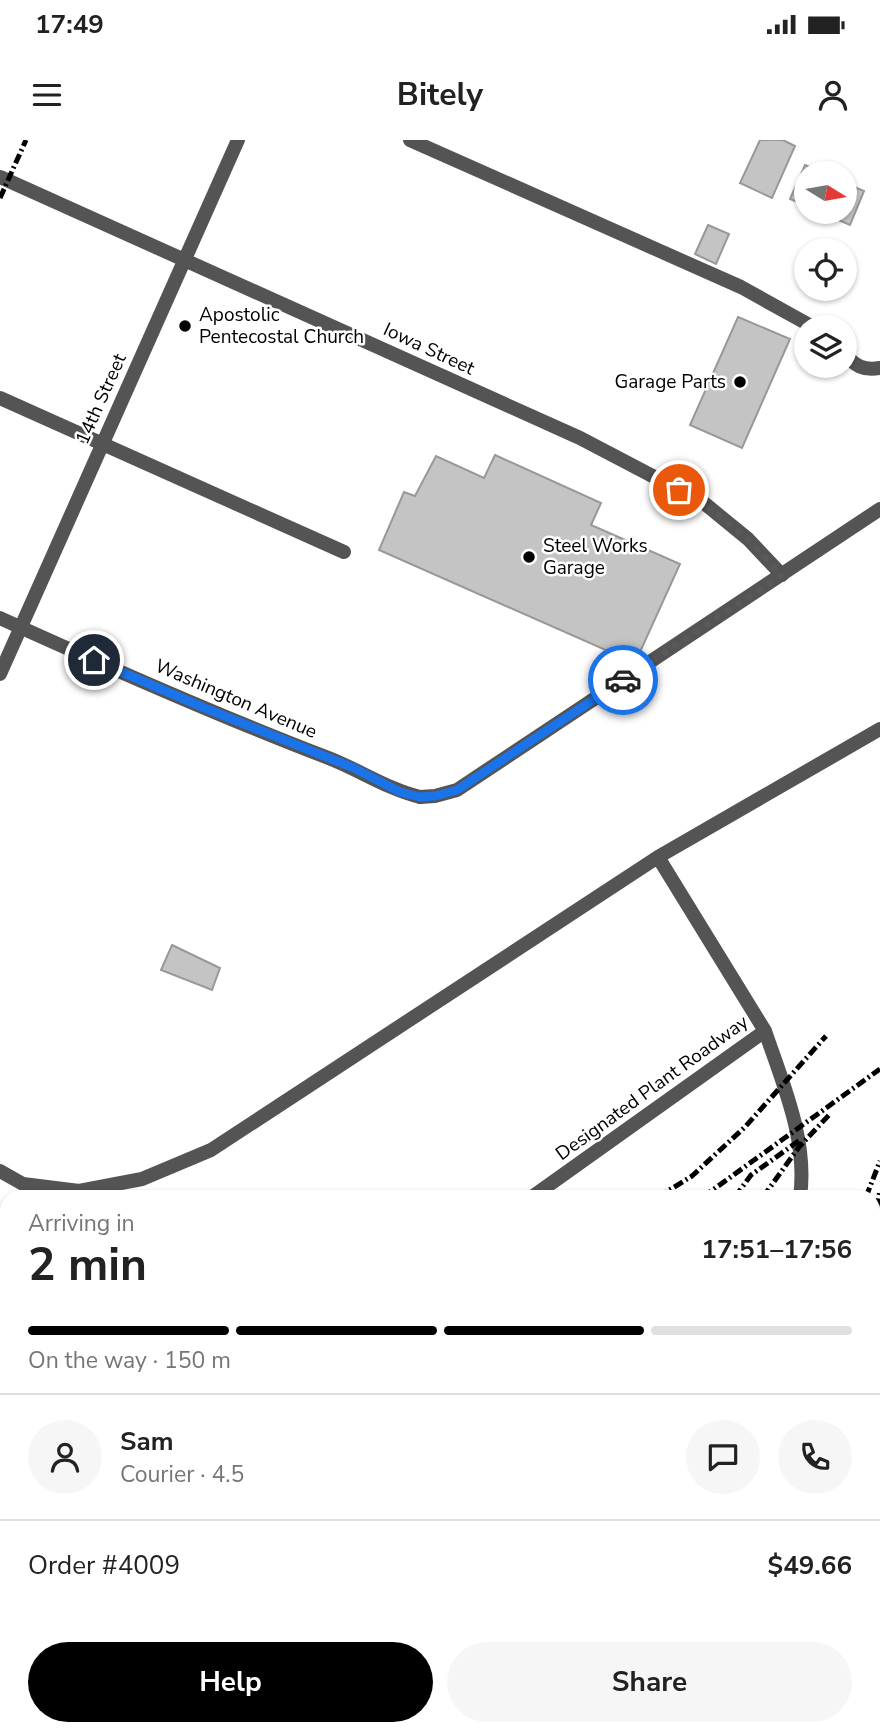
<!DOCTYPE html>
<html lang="en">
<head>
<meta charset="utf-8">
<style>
  :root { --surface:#fff; --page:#f6f6f6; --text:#222; --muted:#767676; --line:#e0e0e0; --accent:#000 }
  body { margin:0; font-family:"Nunito Sans",sans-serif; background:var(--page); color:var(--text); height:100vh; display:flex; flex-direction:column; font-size:26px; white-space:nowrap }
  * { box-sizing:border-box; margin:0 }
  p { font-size:23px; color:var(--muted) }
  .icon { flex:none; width:38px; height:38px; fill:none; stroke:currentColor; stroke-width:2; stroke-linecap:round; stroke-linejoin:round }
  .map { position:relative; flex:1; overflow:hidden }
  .side { position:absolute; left:0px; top:1050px; width:880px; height:546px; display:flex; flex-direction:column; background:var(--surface); border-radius:21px 21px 0 0; box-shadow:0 2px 5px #0004 }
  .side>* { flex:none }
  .needle { width:46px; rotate:101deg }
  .controls { position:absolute; left:794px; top:21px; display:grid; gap:14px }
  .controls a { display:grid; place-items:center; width:63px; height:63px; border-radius:50%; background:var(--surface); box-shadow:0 2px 5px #0004; font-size:35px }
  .pin { position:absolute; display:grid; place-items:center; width:60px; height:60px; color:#fff; margin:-30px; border:4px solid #fff; border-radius:50%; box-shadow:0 2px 7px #0007 }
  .courier { position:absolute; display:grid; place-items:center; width:70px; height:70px; margin:-35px; border:5px solid #1a73e8; border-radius:50%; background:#fff; color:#222; box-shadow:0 2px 9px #0007 }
  .summary em { font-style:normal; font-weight:700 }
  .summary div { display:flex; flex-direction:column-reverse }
  .summary { display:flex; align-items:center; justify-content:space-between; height:119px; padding:0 28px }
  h1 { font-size:46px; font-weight:700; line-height:52px }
  .bar { display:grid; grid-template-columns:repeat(4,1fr); gap:10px 7px; align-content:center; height:84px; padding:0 28px }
  .bar i { height:9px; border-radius:5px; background:var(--line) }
  .bar .selected { background:var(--accent) }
  .bar p { grid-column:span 4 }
  .line { display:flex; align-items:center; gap:18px; padding:0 28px; border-top:2px solid var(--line) }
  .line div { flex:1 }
  .round { display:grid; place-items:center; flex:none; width:74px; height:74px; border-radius:37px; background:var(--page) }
  .button { display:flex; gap:14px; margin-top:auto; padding:14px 28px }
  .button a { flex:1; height:80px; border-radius:42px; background:var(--accent); color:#fff; font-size:28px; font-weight:700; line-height:80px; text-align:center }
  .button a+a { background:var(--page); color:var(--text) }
  .status { display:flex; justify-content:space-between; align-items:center; height:49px; padding:0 35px; background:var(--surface); direction:ltr }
  .status svg { height:19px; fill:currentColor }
  header { display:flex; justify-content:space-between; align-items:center; height:91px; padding:0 28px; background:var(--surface); font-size:32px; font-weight:700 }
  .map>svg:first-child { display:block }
  .building { fill:#c4c4c4; stroke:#989898; stroke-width:2 }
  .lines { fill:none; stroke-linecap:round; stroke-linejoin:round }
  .service { stroke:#545454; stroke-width:14 }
  .minor { stroke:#545454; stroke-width:14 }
  .rail { stroke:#000; stroke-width:5; stroke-dasharray:10 3.5 2 3.5; stroke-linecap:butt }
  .done { stroke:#595959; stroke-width:7; stroke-dasharray:0 12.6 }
  .route { stroke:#1a73e8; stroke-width:9 }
  .poi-dot { fill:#000; stroke:#fff; stroke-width:2.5 }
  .labels { text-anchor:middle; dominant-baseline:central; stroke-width:5; stroke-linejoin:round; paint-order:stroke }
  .poi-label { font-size:19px; fill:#000; stroke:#fff; text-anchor:start }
  .street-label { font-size:19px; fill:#000; stroke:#fff }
</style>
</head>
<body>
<div class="status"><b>17:49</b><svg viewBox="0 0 49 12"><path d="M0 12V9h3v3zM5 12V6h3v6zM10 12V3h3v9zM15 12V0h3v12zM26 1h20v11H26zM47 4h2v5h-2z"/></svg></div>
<header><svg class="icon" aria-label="menu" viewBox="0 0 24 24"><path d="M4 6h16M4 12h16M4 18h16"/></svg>Bitely<svg class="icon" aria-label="person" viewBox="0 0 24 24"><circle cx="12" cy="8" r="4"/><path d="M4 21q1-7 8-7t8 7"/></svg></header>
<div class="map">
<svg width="880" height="1596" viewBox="0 0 880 1596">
  <rect width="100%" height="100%" fill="#fff"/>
  <path class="building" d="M760 0H783L795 6 772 58 740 43Z
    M805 25 824 33H807V66L790 59Z
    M845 43 864 51 850 85 820 72H845Z
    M708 85 729 94 716 124 695 114Z
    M738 177 790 199 742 308 690 285Z
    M495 315 601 363 591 385 680 424 635 523 379 410 404 352 415 356 436 316 484 338Z
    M172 805 220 828 212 850 161 830Z
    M880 1515V1596H773L769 1590 770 1589H873V1519Z"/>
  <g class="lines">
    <path class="service" d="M410 0 741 147 813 187
      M845 213C854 226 864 231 880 228
      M0 258 344 412
      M420 657 435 656 457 650 880 369
      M765 891C783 944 808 1001 800 1057
      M0 1031 23 1044 79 1051 142 1039 211 1010 658 717 880 589
      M532 1057 765 891 658 717
      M730 1589V1596
      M113 1596 123 1589"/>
    <path class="minor" d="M0 37 580 298 704 363 748 399 782 435
      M0 478C108 527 216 575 326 617 358 629 387 649 420 657
      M0 534 238 0"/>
    <path class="rail" d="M0 58 26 0
      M658 1057 692 1036 745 987 826 896
      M703 1057 880 929
      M735 1057 751 1035 800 1000
      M763 1057 799 1007 829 975
      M866 1057 880 1021
      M873 1087 880 1050
      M873 1163 880 1195
      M873 1289 880 1299
      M0 1485 7 1480
      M873 1505 880 1515
      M0 1526 7 1522
      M0 1557 7 1552
      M521 1589V1596
      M553 1589 554 1596
      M595 1589 597 1596
      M617 1589 618 1596
      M635 1589 636 1596
      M654 1589 655 1596
      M736 1589 740 1596
      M327 1596 330 1589
      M352 1596 354 1589
      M376 1596 378 1589
      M402 1596 404 1589"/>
  </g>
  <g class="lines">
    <path class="done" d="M623 540 782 435C751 402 720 371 679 350"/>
    <path class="route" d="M94 520 207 569 354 628 400 652 420 657 435 656 457 650 623 540"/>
  </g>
  <g class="poi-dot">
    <circle cx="185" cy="186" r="7"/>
    <circle cx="740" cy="242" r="7"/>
    <circle cx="529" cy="417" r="7"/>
  </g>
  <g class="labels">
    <g class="poi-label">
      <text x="199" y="175">Apostolic<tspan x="199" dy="22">Pentecostal Church</tspan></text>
      <text x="726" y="242" text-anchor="end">Garage Parts</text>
      <text x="543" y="406">Steel Works<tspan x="543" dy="22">Garage</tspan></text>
    </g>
    <g class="street-label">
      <text transform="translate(429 209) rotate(25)">Iowa Street</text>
      <text transform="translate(101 259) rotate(-66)">14th Street</text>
      <text transform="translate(236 559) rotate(23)">Washington Avenue</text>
      <text transform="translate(652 948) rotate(-36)">Designated Plant Roadway</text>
    </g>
  </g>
</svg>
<div class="controls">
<a><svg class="needle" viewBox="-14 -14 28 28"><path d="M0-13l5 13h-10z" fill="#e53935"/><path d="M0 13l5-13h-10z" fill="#767676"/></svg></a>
<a><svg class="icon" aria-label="locate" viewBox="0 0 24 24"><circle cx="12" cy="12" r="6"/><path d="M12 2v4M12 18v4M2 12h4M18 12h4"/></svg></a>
<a><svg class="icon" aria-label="layers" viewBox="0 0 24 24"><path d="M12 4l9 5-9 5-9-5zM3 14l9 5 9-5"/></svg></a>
</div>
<div class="pin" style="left:679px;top:350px;background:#ea580c"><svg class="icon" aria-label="bag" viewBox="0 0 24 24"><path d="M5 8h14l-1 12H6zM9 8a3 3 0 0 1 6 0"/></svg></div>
<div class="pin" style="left:94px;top:520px;background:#1f2937"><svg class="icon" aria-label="home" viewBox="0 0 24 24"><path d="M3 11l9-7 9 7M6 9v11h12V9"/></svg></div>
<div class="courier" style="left:623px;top:540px"><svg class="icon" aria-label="car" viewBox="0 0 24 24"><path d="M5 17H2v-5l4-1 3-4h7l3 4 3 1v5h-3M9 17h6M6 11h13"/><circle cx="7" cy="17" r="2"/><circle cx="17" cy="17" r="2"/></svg></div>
<section class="side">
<div class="summary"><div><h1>2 min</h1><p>Arriving in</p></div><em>17:51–17:56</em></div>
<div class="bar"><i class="selected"></i><i class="selected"></i><i class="selected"></i><i></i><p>On the way · 150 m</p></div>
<div class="line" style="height:126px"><a class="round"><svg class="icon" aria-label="person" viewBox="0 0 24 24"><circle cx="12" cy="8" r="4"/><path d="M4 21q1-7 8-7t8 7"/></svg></a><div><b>Sam</b><p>Courier · 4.5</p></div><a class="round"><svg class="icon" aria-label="chat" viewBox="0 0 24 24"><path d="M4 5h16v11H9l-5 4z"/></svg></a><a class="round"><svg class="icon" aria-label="phone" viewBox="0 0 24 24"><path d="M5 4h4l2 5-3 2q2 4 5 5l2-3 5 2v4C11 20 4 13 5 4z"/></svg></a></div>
<div class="line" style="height:91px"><div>Order #4009</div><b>$49.66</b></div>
<div class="button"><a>Help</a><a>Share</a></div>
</section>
</div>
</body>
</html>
